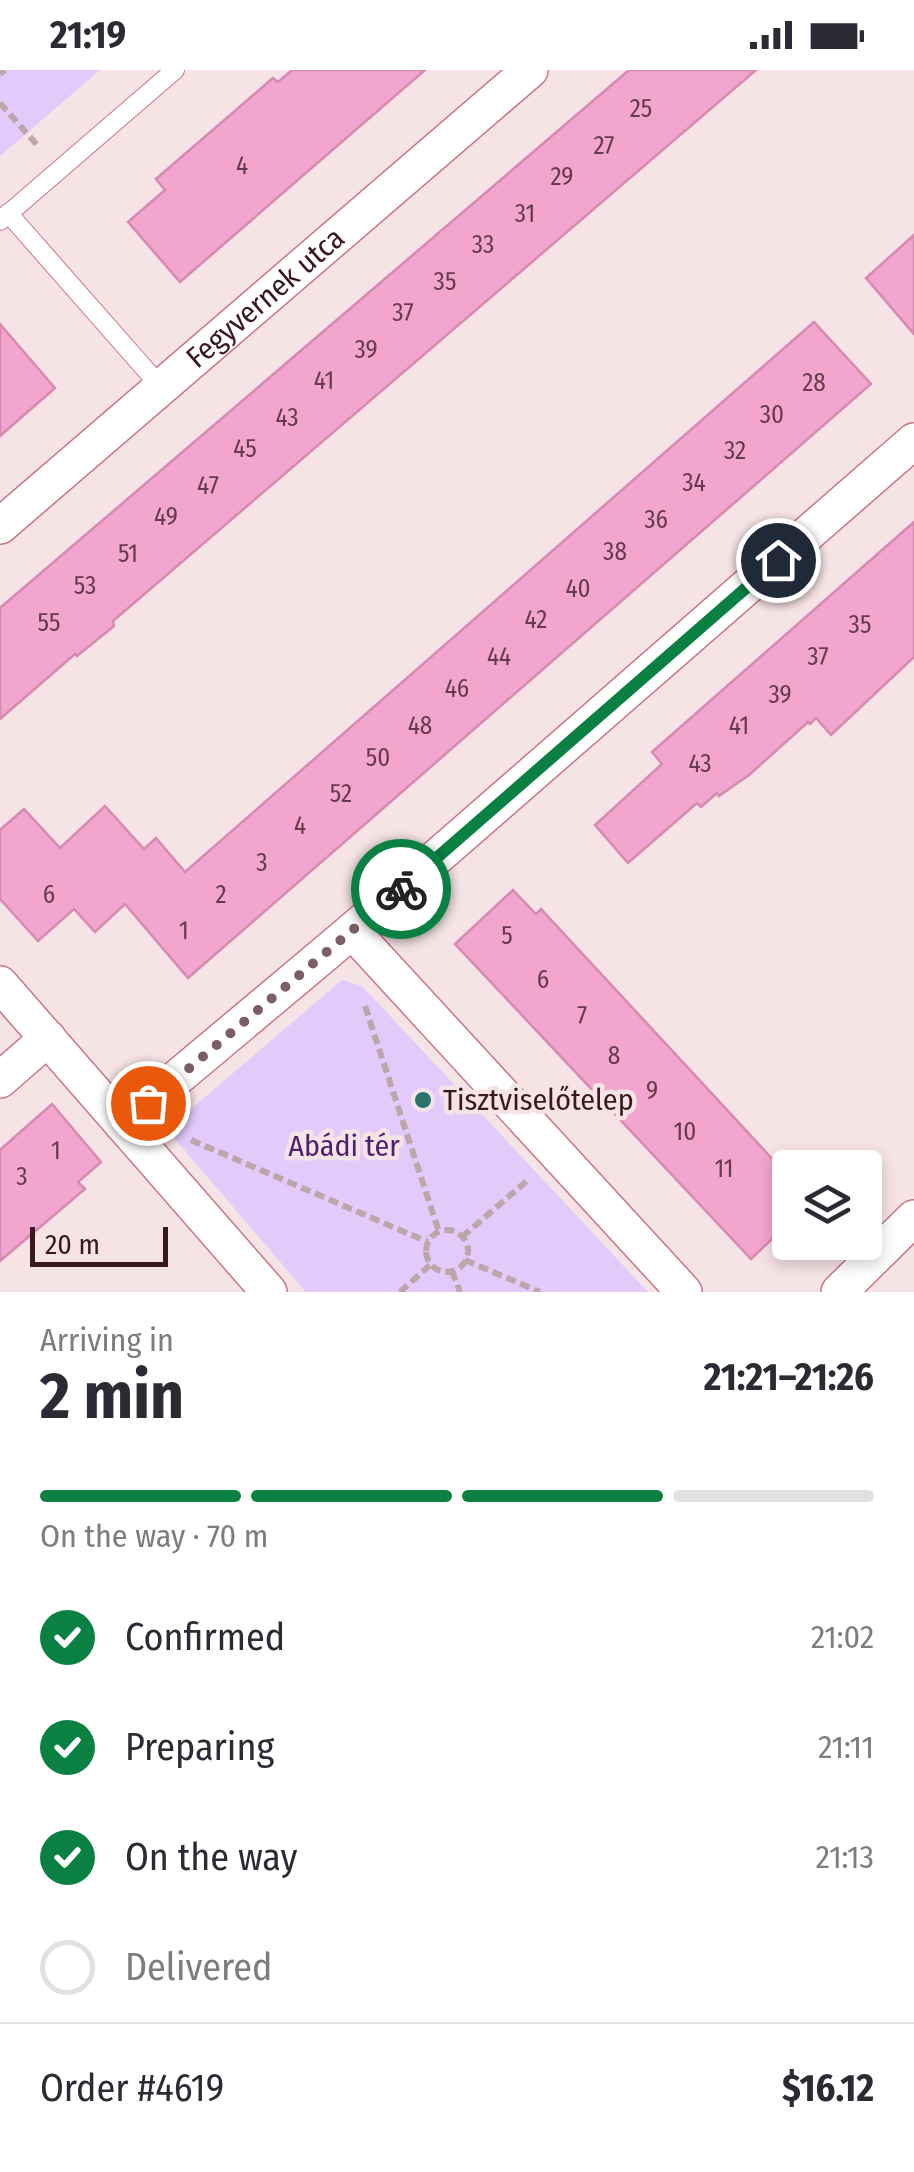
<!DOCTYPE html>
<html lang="en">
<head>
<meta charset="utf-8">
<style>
  :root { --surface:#fff; --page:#f2f2f3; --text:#2b2b33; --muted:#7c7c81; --line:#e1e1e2; --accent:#0b8043 }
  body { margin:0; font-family:"Fira Sans Condensed",sans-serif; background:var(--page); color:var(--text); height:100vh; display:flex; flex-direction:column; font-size:38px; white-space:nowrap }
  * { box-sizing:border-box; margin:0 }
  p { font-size:32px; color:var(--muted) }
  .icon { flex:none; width:55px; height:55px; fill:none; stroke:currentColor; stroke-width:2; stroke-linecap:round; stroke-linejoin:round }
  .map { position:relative; height:1222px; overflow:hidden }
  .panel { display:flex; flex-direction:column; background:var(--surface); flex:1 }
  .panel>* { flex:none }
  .controls { position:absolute; left:772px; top:1080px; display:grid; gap:20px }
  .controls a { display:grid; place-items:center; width:110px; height:110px; border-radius:10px; background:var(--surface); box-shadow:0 5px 15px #0003; font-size:50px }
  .scale { position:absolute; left:30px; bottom:25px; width:138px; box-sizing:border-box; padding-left:10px; border:5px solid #391820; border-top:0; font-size:28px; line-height:35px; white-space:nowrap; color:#391820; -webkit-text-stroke:8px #f6e3e6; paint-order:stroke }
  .pin { position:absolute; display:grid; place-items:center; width:85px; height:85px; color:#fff; margin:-42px; border:5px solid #fff; border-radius:50%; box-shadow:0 2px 10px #0007 }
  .courier { position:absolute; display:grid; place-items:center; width:100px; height:100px; margin:-50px; border:8px solid #0b8043; border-radius:50%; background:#fff; color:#222; box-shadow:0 2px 12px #0007 }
  .headline em { font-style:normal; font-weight:700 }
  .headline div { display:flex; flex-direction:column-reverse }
  .headline { display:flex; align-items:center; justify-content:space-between; height:170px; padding:0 40px }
  h1 { font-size:65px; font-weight:700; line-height:75px }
  .bar { display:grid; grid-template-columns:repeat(4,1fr); gap:15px 10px; align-content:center; height:120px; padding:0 40px }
  .bar i { height:12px; border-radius:8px; background:var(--line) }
  .bar .active { background:var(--accent) }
  .bar p { grid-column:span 4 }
  .line { display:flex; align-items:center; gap:25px; padding:0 40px; border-top:2px solid var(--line) }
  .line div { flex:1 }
  ol { padding:0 40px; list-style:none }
  li { display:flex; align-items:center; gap:30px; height:110px }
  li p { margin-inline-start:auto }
  li .icon { padding:10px; border-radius:50%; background:var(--accent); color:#fff; stroke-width:4 }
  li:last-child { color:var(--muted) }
  li i { width:55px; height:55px; border:5px solid var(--line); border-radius:50% }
  .status { display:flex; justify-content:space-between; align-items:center; height:70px; padding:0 50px; background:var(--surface); direction:ltr }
  .status svg { height:28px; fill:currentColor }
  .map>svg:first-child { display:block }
  .green { fill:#e2cafb }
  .building { fill:#f2a5cd; stroke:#d689b1; stroke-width:2.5 }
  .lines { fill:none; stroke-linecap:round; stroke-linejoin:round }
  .service-casing { stroke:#c97586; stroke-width:20 }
  .minor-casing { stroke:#c97586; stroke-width:38 }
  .path { stroke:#bda5aa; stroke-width:6; stroke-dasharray:10 5; stroke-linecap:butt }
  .service { stroke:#fff; stroke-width:18 }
  .minor { stroke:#fff; stroke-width:35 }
  .done { stroke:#7b5f65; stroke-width:10; stroke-dasharray:0 18 }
  .route { stroke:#0b8043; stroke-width:12 }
  .poi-dot { fill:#2b746d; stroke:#f6e3e6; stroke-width:4 }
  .labels { text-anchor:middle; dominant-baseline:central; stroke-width:9; stroke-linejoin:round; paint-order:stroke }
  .number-label { font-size:25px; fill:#673b4b }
  .street-label { font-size:30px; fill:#391820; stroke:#f6e3e6 }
  .poi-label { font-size:30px; fill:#391820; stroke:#f6e3e6; text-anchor:start }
  .park-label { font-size:30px; fill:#4e2170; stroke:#f6e3e6 }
</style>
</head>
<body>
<div class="status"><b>21:19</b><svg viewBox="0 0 49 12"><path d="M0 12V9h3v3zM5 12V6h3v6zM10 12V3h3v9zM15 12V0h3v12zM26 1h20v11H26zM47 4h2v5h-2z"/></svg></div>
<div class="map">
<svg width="914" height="1222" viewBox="0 0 914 1222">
  <rect width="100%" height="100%" fill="#f6e3e6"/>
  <path class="green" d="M0 0H100L0 86Z
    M342 910 362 916 648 1222H306L175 1069 190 1040Z"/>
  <path class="building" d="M292 0H425L180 212 128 152 165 120 156 109 273 8 278 12Z
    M629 0H756L113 551 114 556 77 586 75 584 0 649V538Z
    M914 165V264L866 208Z
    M814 252 871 314 188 908 125 834 95 862 74 839 38 871 0 829V760L24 739 60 778 105 736 144 779 156 768 185 802Z
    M0 254 55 318 0 366Z
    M914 452V587L831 665 816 648 810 654 808 652 749 705 719 726 717 723 701 737 697 733 628 793 595 755 662 694 652 682Z
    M513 820 536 844 541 839 790 1108V1152L751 1189 455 874Z
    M52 1034 101 1092 78 1112 85 1119 0 1191V1080Z"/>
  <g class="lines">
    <g class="service-casing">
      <path id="service" d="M8 143 160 316
        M0 151 175 0"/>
    </g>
    <g class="minor-casing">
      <g id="minor">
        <path id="s1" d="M0 456 530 0"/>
        <path d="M352 861 684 1222"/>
        <path d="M0 914 269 1222"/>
        <path d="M0 1010 48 968"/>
        <path d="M122 1054 352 861 914 371"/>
        <path d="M839 1222 914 1148"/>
      </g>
    </g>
    <path class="path" d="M0 4 5 0
      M0 33 39 77
      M365 936 439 1162
      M191 1070 428 1172
      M426 1181a21 21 0 1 1 42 0a21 21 0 1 1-42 0Z
      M462 1167 529 1109
      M465 1190 540 1222
      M452 1201 460 1222
      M400 1222 431 1194"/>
    <use href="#service" class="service"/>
    <use href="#minor" class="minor"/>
  </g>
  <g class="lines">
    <path class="done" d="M148 1033 401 819"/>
    <path class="route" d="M401 819 778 490"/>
  </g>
  <circle class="poi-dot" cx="423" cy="1030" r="10"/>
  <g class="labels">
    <g class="number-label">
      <text x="641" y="39">25</text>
      <text x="604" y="76">27</text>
      <text x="242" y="96">4</text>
      <text x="562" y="107">29</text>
      <text x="525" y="144">31</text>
      <text x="483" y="175">33</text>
      <text x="445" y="212">35</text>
      <text x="403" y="243">37</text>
      <text x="366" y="280">39</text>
      <text x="324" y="311">41</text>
      <text x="814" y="313">28</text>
      <text x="772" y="345">30</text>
      <text x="287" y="348">43</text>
      <text x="245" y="379">45</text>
      <text x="735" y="381">32</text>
      <text x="694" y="413">34</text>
      <text x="208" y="416">47</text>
      <text x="166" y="447">49</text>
      <text x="656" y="450">36</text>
      <text x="615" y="482">38</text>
      <text x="128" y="484">51</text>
      <text x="85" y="516">53</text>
      <text x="578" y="519">40</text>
      <text x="536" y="550">42</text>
      <text x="49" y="553">55</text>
      <text x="860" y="555">35</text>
      <text x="499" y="587">44</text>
      <text x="818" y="587">37</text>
      <text x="457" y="619">46</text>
      <text x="780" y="625">39</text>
      <text x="420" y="656">48</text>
      <text x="739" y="656">41</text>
      <text x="378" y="688">50</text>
      <text x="700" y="694">43</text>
      <text x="341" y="724">52</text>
      <text x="300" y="756">4</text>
      <text x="262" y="793">3</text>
      <text x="49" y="825">6</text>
      <text x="221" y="825">2</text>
      <text x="184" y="861">1</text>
      <text x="507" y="866">5</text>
      <text x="543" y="910">6</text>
      <text x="582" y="946">7</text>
      <text x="614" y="986">8</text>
      <text x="652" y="1021">9</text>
      <text x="685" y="1062">10</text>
      <text x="56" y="1081">1</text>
      <text x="724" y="1099">11</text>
      <text x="22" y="1107">3</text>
    </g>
    <g class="street-label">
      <text stroke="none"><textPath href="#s1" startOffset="350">Fegyvernek utca</textPath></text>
    </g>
    <g class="poi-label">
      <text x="443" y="1030">Tisztviselőtelep</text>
    </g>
    <g class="park-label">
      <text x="344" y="1076">Abádi tér</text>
    </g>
  </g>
</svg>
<div class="controls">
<a><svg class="icon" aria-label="layers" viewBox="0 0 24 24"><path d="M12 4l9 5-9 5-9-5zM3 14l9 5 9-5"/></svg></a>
</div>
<div class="scale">20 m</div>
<div class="pin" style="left:148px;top:1033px;background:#ea580c"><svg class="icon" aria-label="bag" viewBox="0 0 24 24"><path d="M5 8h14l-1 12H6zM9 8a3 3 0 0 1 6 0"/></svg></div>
<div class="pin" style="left:778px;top:490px;background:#1f2937"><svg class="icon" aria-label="home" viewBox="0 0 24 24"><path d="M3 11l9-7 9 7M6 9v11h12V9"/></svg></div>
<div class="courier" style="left:401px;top:819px"><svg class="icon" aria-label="bike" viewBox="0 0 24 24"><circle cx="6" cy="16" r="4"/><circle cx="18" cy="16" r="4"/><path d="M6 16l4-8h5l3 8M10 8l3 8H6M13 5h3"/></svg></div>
</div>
<section class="panel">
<div class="headline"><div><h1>2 min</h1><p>Arriving in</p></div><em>21:21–21:26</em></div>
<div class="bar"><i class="active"></i><i class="active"></i><i class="active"></i><i></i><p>On the way · 70 m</p></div>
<ol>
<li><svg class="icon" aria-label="check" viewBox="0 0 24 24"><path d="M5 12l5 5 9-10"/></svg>Confirmed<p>21:02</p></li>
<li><svg class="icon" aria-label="check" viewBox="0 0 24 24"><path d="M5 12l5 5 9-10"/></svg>Preparing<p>21:11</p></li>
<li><svg class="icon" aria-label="check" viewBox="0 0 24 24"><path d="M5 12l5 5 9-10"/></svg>On the way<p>21:13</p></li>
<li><i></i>Delivered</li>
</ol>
<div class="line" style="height:130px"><div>Order #4619</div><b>$16.12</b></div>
</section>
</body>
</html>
